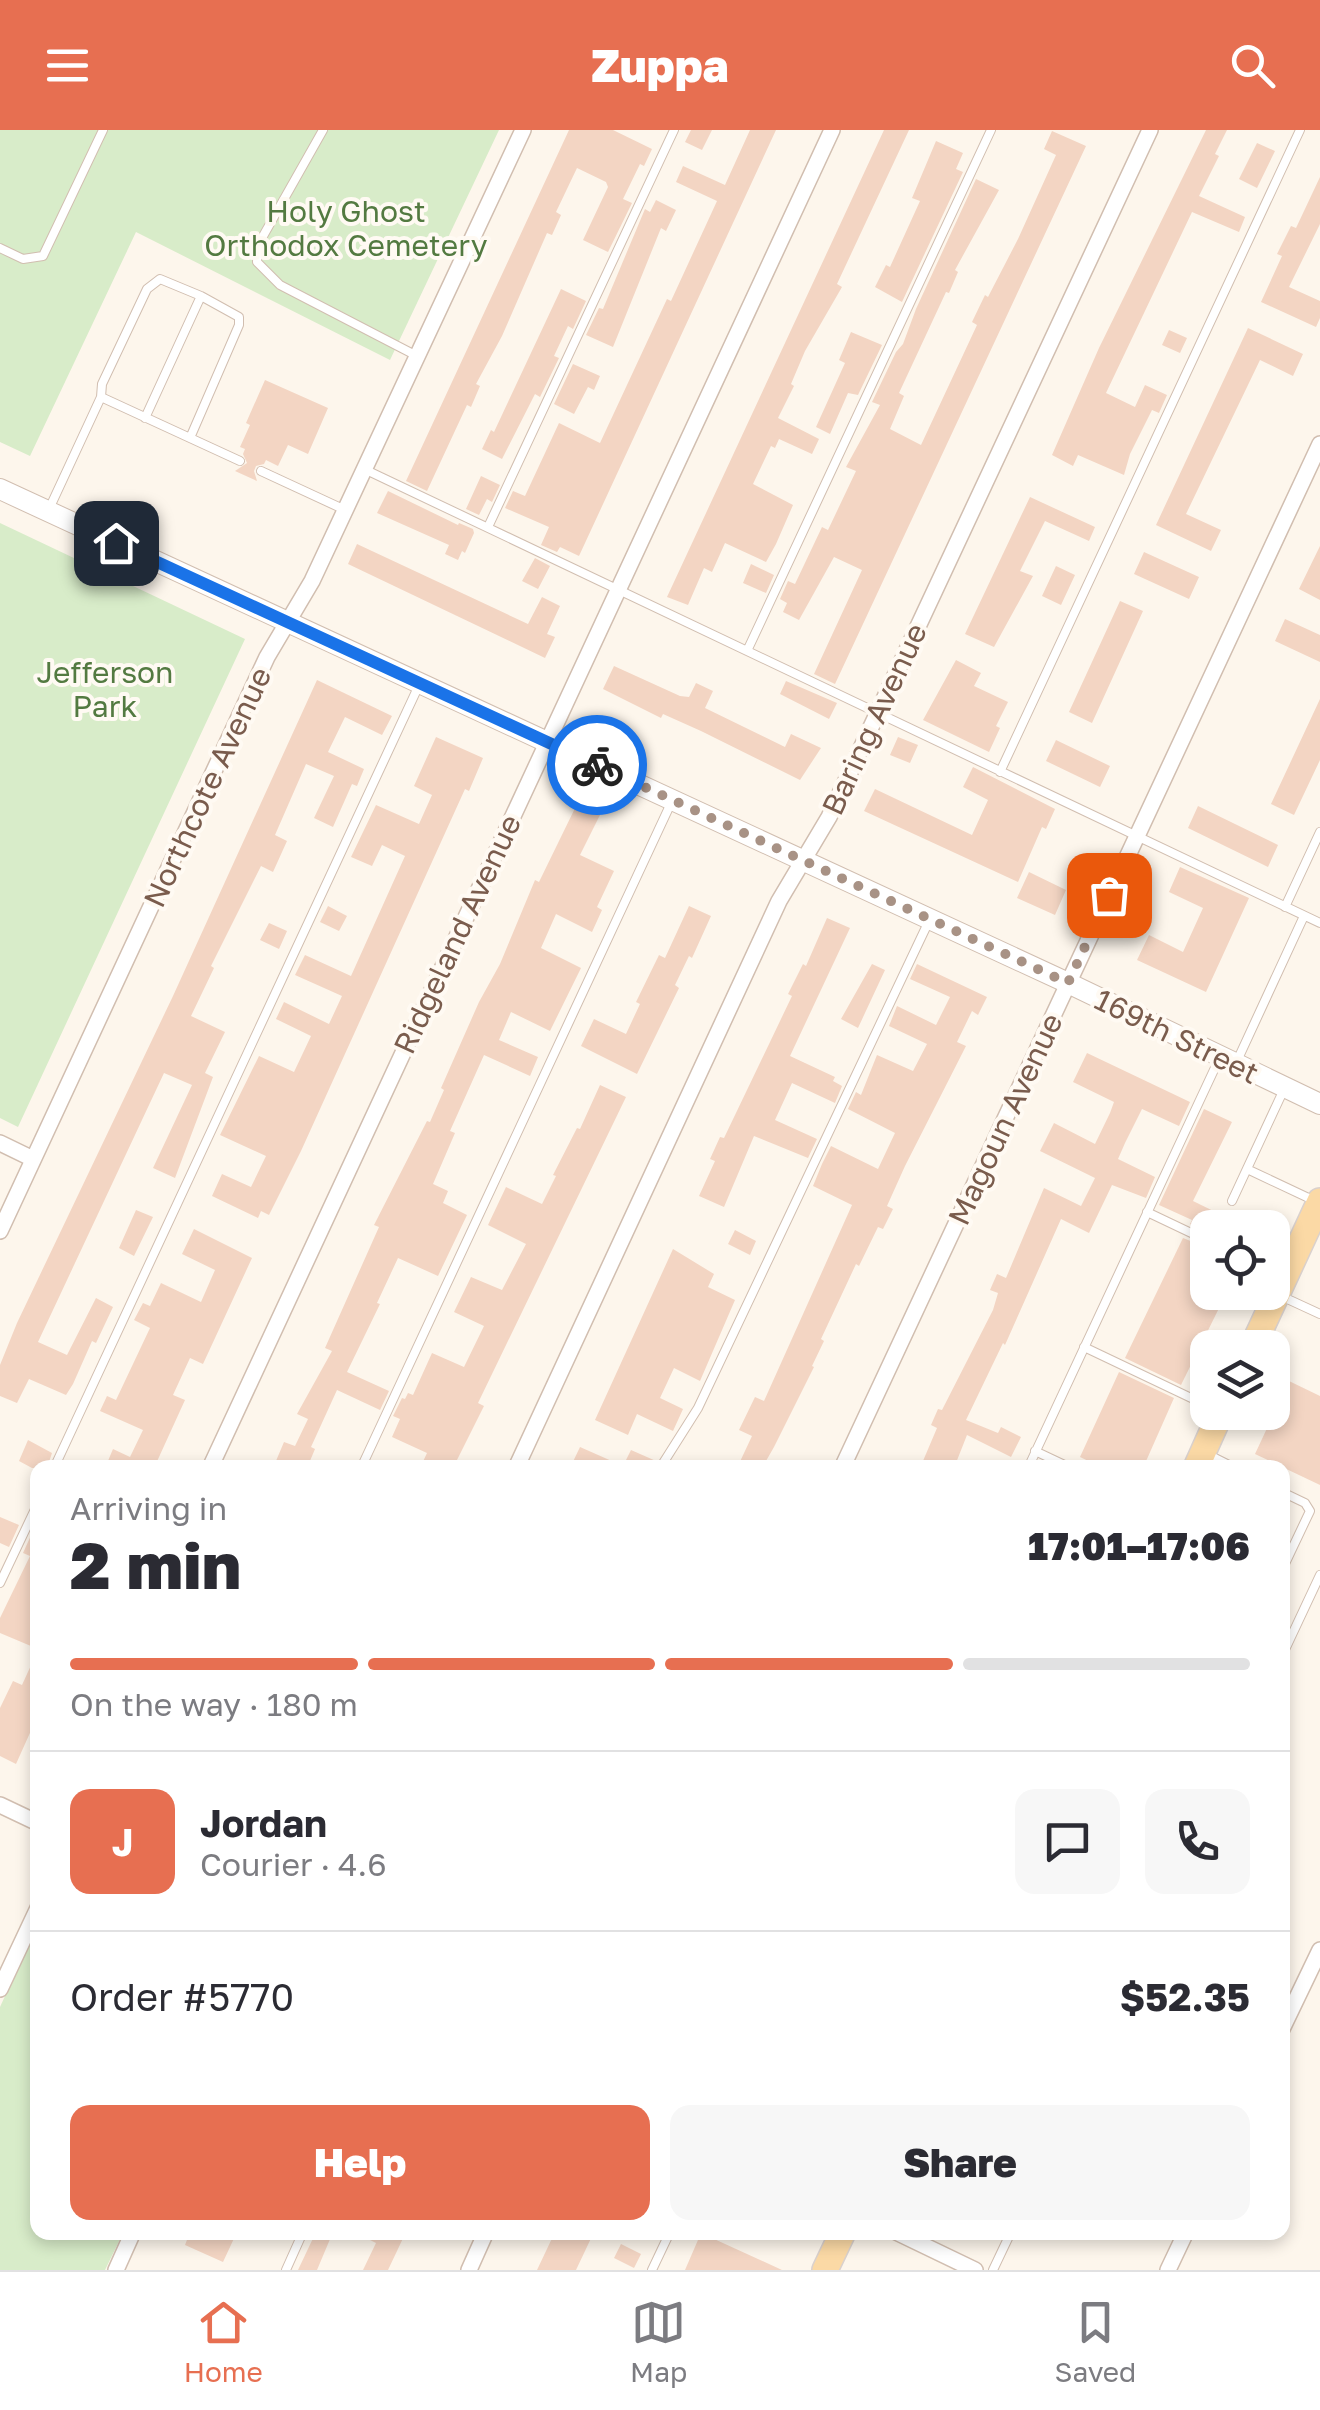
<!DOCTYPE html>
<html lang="en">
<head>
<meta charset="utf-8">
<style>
  :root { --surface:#fff; --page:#f7f7f7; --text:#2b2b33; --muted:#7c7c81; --line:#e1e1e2; --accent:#e76f51 }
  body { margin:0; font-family:"Golos Text",sans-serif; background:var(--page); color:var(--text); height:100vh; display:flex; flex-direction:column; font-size:38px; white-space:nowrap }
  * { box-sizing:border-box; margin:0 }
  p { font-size:32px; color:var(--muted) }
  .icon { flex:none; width:55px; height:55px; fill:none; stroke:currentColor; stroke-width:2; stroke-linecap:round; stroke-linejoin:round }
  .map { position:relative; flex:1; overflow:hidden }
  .panel { position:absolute; left:30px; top:1330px; width:1260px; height:780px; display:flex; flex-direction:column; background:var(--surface); border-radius:20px; box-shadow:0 5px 15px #0003 }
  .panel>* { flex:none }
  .fabs { position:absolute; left:1190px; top:1080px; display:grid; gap:20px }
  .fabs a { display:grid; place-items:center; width:100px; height:100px; border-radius:20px; background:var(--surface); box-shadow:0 5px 15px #0003; font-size:50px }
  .pin { position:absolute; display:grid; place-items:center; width:85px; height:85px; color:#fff; margin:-42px; border-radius:20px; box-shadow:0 5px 15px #0006 }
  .courier { position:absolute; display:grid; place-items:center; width:100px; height:100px; margin:-50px; border:8px solid #1a73e8; border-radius:50%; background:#fff; color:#222; box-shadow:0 2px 12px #0007 }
  .headline em { font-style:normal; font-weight:800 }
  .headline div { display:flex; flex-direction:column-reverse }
  .headline { display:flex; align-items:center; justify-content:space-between; height:170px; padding:0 40px }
  h1 { font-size:65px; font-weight:800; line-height:75px }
  .bar { display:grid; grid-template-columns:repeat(4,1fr); gap:15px 10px; align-content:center; height:120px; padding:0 40px }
  .bar i { height:12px; border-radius:8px; background:var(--line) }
  .bar .current { background:var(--accent) }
  .bar p { grid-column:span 4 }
  .line { display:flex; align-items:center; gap:25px; padding:0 40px; border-top:2px solid var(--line) }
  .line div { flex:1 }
  .round { display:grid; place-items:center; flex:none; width:105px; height:105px; border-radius:20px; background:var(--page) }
  .primary-button { display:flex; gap:20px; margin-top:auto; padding:20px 40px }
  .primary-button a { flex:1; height:115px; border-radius:20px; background:var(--accent); color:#fff; font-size:40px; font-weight:800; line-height:115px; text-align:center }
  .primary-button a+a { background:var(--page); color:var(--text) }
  header { display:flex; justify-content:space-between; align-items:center; height:130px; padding:0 40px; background:var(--accent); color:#fff; font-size:45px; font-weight:800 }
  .tabs { display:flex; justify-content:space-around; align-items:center; height:140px; border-top:2px solid var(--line); background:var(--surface); font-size:28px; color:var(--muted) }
  .tabs a { display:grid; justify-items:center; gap:5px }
  .tabs .current { color:var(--accent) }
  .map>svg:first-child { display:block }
  .green { fill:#d8ecc9 }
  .building { fill:#f3d5c3 }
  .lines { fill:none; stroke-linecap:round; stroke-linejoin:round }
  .service-casing { stroke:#d1beb0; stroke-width:10 }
  .minor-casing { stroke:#d1beb0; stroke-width:18 }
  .tertiary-casing { stroke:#d1beb0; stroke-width:22 }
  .primary-casing { stroke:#dad1cd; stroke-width:28 }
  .service { stroke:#fff; stroke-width:8 }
  .minor { stroke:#fff; stroke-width:15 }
  .tertiary { stroke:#fff; stroke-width:20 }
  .primary { stroke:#fbd9a5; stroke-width:25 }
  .done { stroke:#a89285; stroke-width:10; stroke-dasharray:0 18 }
  .route { stroke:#1a73e8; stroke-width:12 }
  .labels { text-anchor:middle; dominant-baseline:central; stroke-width:8; stroke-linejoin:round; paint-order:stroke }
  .park-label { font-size:30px; fill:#537a41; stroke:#fffaf3 }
  .street-label { font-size:30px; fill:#7a5c4d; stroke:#fffaf3 }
</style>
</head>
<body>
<header><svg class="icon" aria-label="menu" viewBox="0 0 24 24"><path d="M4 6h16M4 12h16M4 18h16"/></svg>Zuppa<svg class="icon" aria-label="search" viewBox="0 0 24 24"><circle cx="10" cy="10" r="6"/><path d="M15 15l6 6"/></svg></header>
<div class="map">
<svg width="1320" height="2140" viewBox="0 0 1320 2140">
  <rect width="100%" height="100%" fill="#fdf6ec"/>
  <path class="green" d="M0 0H499L390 230 136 102 30 326 0 312Z
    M0 393 245 509 18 997 0 988Z
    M37 1796 38 2102 123 2103 105 2140H0V1877Z"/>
  <path class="building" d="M569 0H613L652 19 644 36 640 34 623 69 632 73 608 122 583 110 608 57 606 52 577 38 556 82 561 85 552 105 547 103 502 206 476 254 480 256 471 277 467 275 427 361 406 351Z
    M691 0H712L702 20 685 12Z
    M750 0H776L579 426 560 417 557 422 541 415 549 397 505 378 513 361 525 366 559 293 600 313 667 169 671 171 717 71 676 52 683 36 725 55Z
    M884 0H909L837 154 842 157 805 221 791 254 794 256 778 288 819 309 812 324 779 309 775 318 771 316 753 354 793 375 776 414 766 432 725 413 712 442 704 438 688 475 667 467Z
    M1206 0H1227L1215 24 1219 26 1199 66 1245 87 1239 102 1192 82 1106 263 1135 277 1145 255 1167 265 1159 283 1152 280 1130 324 1124 345 1078 325 1073 336 1052 325 1099 218Z
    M1052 1 1086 16 835 554 814 544 862 440 834 427 799 490 783 482 787 473 780 469 788 451 795 454 822 397 828 400 856 341 846 337 880 275 872 272 896 222 903 214 916 179 976 49 999 60 955 140 958 142 949 163 946 162 899 263 904 266 890 299 921 315 977 195 972 192 985 165 988 167 1018 109 1056 25 1044 19Z
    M936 11 963 23 956 39 963 42 902 172 875 157 886 135 890 137 920 71 912 68Z
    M1257 13 1275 21 1257 58 1239 49Z
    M1320 47V94L1289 157 1320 171V188L1316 197 1261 172 1282 126 1277 124 1291 96 1296 98Z
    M656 70 676 80 666 101 661 98 613 217 586 205 599 178 603 179 645 79 650 82Z
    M561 159 586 171 573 199 568 196 554 226 559 228 540 267 535 264 502 329 482 319 491 300 494 302Z
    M1248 198 1303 224 1293 246 1260 230 1186 384 1221 400 1211 421 1156 395Z
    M1169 200 1187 208 1180 223 1162 215Z
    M851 202 882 215 858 265 848 263 830 304 816 297 845 233 839 230Z
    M573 234 600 246 594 260 588 257 574 284 554 274Z
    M265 250 328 278 308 324 288 315 278 336 266 330 264 334 256 336 254 341 257 351 235 341 247 333 243 324 245 319 240 317 250 295 246 293Z
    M481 346 500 355 492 372 487 369 479 385 466 379Z
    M388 361 458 395 459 393 473 399 474 403 465 423 462 421 458 430 445 424 449 415 377 383Z
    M1030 367 1095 397 1089 411 1045 391 1020 441 1033 446 994 517 965 504Z
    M357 414 528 494 542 467 560 476 547 504 555 507 545 528 348 434Z
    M1320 416V470L1299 459Z
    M1144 422 1199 447 1189 469 1134 444Z
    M535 428 550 436 538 459 522 451Z
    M751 434 774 445 766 463 743 453Z
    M1056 436 1075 445 1061 475 1042 466Z
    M1120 471 1143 481 1092 593 1069 582Z
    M1285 489 1320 505V532L1275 511Z
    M956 530 981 543 974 556 1008 572 996 596 1000 598 989 622 923 590Z
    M614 536 680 566 689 567 696 553 713 561 705 578 785 617 791 604 821 618 800 650 701 601 663 584 661 588 603 559Z
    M317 550 392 586 382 605 345 587 328 622 364 639 357 656 352 654 333 697 314 688 334 646 306 634 275 705 287 711 273 742 261 736 211 836 214 838 191 886 225 902 205 943 213 947 175 1048 153 1038 192 955 164 943 38 1212 67 1225 96 1168 113 1177 96 1213 92 1211 73 1254 66 1265 29 1249 17 1273 0 1266V1235L17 1193 173 866Z
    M786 551 837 573 829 589 780 564Z
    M1320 569V630L1294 685 1271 674Z
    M436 607 483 628 469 661 465 659 301 1021 269 1085 261 1081 258 1088 212 1066 222 1044 251 1057 266 1026 220 1005 259 926 294 942 311 906 276 889 284 872 329 894 342 866 295 845 305 825 351 846 405 726 382 715 372 736 351 727 376 675 419 694 432 665 414 656Z
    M898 607 918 615 910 633 890 625Z
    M1056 610 1110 636 1100 657 1046 631Z
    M973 637 1055 679 1046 699 1042 697 1018 752 864 681 875 659 972 705 988 670 963 657Z
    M578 672 601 683 580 725 614 741 597 777 602 780 592 802 556 784 541 818 581 838 550 901 511 882 499 910 538 927 530 946 484 925 450 1001 455 1003 433 1054 448 1061 443 1073 467 1085 438 1146 398 1128 377 1173 380 1174 347 1242 389 1261 380 1280 337 1260 311 1317 315 1319 307 1338H273L284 1312 295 1316 308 1289 297 1284 332 1221 325 1218 379 1097 374 1095 427 991 430 992 444 960 441 958 479 872 500 834 535 750 539 752Z
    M1198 676 1278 715 1268 737 1188 698Z
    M1180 737 1249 768 1206 862 1137 830 1149 805 1183 822 1203 778 1169 762Z
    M1029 742 1066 760 1055 785 1017 768Z
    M328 776 347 786 339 801 320 792Z
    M689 776 711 786 692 828 689 826 675 855 679 858 637 944 581 916 594 889 626 904 640 874 636 872 659 825 665 828Z
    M827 788 850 798 790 926 835 947 833 951 842 956 835 973 792 953 775 990 817 1009 808 1028 754 1006 724 1077 699 1066 715 1031 710 1029 720 1007 724 1008 792 866 788 864 803 834 806 836Z
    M269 793 287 801 279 819 260 810Z
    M872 834 885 840 858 898 841 889Z
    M917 834 987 867 978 885 972 881 957 912 966 916 905 1036 887 1076 893 1079 883 1099 878 1097 859 1136 856 1134 821 1209 824 1211 812 1236 814 1237 774 1317 762 1338H737L752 1306 739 1300 755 1267 764 1271 852 1075 813 1056 822 1034 831 1016 878 1039 895 1003 848 979 856 962 861 965 877 925 913 941 927 914 889 896 897 876 936 895 950 867 910 849Z
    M1087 923 1190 972 1179 996 1142 979 1125 1013 1118 1029 1155 1047 1146 1068 1112 1055 1089 1103 1061 1089 1005 1215 1003 1213 966 1290 998 1303 1001 1297 1021 1307 1011 1327 967 1305 954 1338H920L937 1298 931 1295 938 1279 942 1280 993 1180 998 1163 990 1160 997 1144 1006 1148 1044 1058 1081 1076 1095 1048 1040 1021 1054 993 1095 1014 1110 983 1114 972 1073 952Z
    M600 955 626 967 478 1273 484 1276 453 1338H420L427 1323 392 1307 400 1289 393 1286 402 1268 405 1269 408 1263 413 1265 432 1223 464 1237 484 1196 454 1182 471 1147 502 1160 526 1114 488 1095 506 1057 542 1074 556 1046 553 1045 577 998 580 999Z
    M1204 979 1232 992 1193 1071 1248 1098H1208V1102L1190 1094 1192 1090 1159 1075Z
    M136 1080 153 1087 134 1126 119 1118Z
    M194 1099 252 1128 203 1234 190 1228 173 1265 185 1270 154 1338H105L113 1319 130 1327 143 1300 100 1281 107 1266 116 1270 150 1198 134 1190 143 1173 150 1176 161 1153 201 1172 215 1140 182 1124Z
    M735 1100 756 1111 750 1125 728 1114Z
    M1183 1108 1208 1118V1162H1227L1181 1255 1125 1228Z
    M673 1119 714 1144 708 1157 735 1170 700 1251 674 1238 660 1268 683 1279 673 1301 637 1284 628 1305 595 1290Z
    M1119 1242 1174 1268 1143 1338H1103L1080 1327Z
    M1289 1251 1320 1266V1355L1255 1324Z
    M28 1310 52 1323 47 1338H32L19 1331Z
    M580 1317 623 1336 631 1320 656 1331 653 1338H570Z
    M0 1387 19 1395 9 1417 0 1413Z
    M33 1401 38 1404V1519L0 1503V1488L30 1426 23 1423Z
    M38 1520V1585L16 1634 0 1626V1578L13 1551 22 1555Z
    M190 2102H237L223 2132 185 2115Z
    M316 2102H333L317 2140H298Z
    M354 2102H406L388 2140H363L376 2113Z
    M555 2102H594L576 2140H537Z
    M701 2103 782 2140H685Z
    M621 2114 641 2124 634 2138 614 2128Z"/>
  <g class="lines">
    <g class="service-casing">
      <path id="service" d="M323 0 258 115 257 132 280 155 417 226
        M0 118 23 129 43 126 103 0
        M101 267 102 254 147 159 160 149 201 166 145 288
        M190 308 239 195V187L201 166
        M364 339 1320 793
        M261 341 343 379
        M50 377 101 267 240 331
        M488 397 674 0
        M747 521 991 0
        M1000 642 1300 0
        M1285 777 1320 702
        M1237 931 1304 786
        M1247 1039 1315 1071
        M1232 1071 1285 957
        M1147 1082 1208 1111
        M1281 1166 1320 1184
        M1084 1217 1208 1276
        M1035 1321 1071 1338
        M1207 1324 1235 1338
        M54 1338 420 553
        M361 1338 672 671
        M660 1338 698 1278 928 793
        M1028 1338 1220 927
        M1282 1362 1305 1373 1310 1381 1282 1440
        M0 1453 38 1373
        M1282 1526 1320 1445
        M286 2140 303 2102
        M652 2140 670 2102
        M993 2140 1011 2102"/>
    </g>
    <g class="minor-casing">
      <path id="minor" d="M0 1013 33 1029
        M0 1101 267 527 312 451 523 0
        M210 1338 832 0
        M516 1338 779 771 829 687 1150 0
        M842 1338 1320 314
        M0 1675 38 1693
        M0 1859 38 1778
        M1282 1899 1320 1820
        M896 2102 975 2140
        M116 2140 133 2102
        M469 2140 486 2102
        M1168 2140 1186 2102"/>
    </g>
    <g class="tertiary-casing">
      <path id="tertiary" d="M0 359 1068 853 1320 974"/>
    </g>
    <g class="primary-casing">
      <path id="primary" d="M1252 1218 1320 1071
        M1196 1338 1221 1282
        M825 2140 843 2102"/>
    </g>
    <use href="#service" class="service"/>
    <use href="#minor" class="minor"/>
    <use href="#tertiary" class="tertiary"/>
    <use href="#primary" class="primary"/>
  </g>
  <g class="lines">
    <path class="done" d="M597 635 1068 853 1109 765"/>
    <path class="route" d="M116 413 597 635"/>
  </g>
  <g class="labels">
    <g class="park-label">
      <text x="346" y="81">Holy Ghost<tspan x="346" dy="34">Orthodox Cemetery</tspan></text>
      <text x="105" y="542">Jefferson<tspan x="105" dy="34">Park</tspan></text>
    </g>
    <g class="street-label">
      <text transform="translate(874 589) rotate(-65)">Baring Avenue</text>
      <text transform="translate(207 657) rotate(-65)">Northcote Avenue</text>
      <text transform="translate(457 804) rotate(-65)">Ridgeland Avenue</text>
      <text transform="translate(1177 906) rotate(26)">169th Street</text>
      <text transform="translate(1005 989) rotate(-65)">Magoun Avenue</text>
    </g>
  </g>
</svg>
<div class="fabs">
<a><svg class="icon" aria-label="locate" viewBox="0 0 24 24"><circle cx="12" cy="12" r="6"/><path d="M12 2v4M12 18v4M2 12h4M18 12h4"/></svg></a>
<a><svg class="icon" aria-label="layers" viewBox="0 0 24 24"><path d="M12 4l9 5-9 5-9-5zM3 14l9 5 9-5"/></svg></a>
</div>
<div class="pin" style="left:1109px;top:765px;background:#ea580c"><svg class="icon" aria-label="bag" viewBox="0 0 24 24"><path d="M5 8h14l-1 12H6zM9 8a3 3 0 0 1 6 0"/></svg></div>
<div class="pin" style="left:116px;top:413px;background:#1f2937"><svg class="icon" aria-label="home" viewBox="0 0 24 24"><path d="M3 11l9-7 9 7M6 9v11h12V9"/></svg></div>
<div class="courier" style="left:597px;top:635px"><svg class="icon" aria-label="bike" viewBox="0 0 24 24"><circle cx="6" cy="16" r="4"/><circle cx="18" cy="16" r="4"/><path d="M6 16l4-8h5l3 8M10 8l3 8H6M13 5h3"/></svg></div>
<section class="panel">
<div class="headline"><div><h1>2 min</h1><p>Arriving in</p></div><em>17:01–17:06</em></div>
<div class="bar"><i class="current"></i><i class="current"></i><i class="current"></i><i></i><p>On the way · 180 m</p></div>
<div class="line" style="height:180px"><b class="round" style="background:var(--accent);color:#fff">J</b><div><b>Jordan</b><p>Courier · 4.6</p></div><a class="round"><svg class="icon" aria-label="chat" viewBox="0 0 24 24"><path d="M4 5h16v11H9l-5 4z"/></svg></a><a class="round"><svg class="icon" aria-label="phone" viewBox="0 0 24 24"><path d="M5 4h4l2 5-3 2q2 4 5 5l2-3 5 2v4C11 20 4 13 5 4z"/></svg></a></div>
<div class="line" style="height:130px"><div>Order #5770</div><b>$52.35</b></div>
<div class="primary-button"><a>Help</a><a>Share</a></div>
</section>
</div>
<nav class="tabs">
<a class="current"><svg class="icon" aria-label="home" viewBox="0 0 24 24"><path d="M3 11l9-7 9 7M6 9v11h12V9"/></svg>Home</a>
<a><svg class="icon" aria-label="map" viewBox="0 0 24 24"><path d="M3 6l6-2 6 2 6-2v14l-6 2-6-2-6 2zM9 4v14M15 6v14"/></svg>Map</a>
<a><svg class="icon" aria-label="saved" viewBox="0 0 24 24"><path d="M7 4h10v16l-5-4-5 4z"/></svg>Saved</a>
</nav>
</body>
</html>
